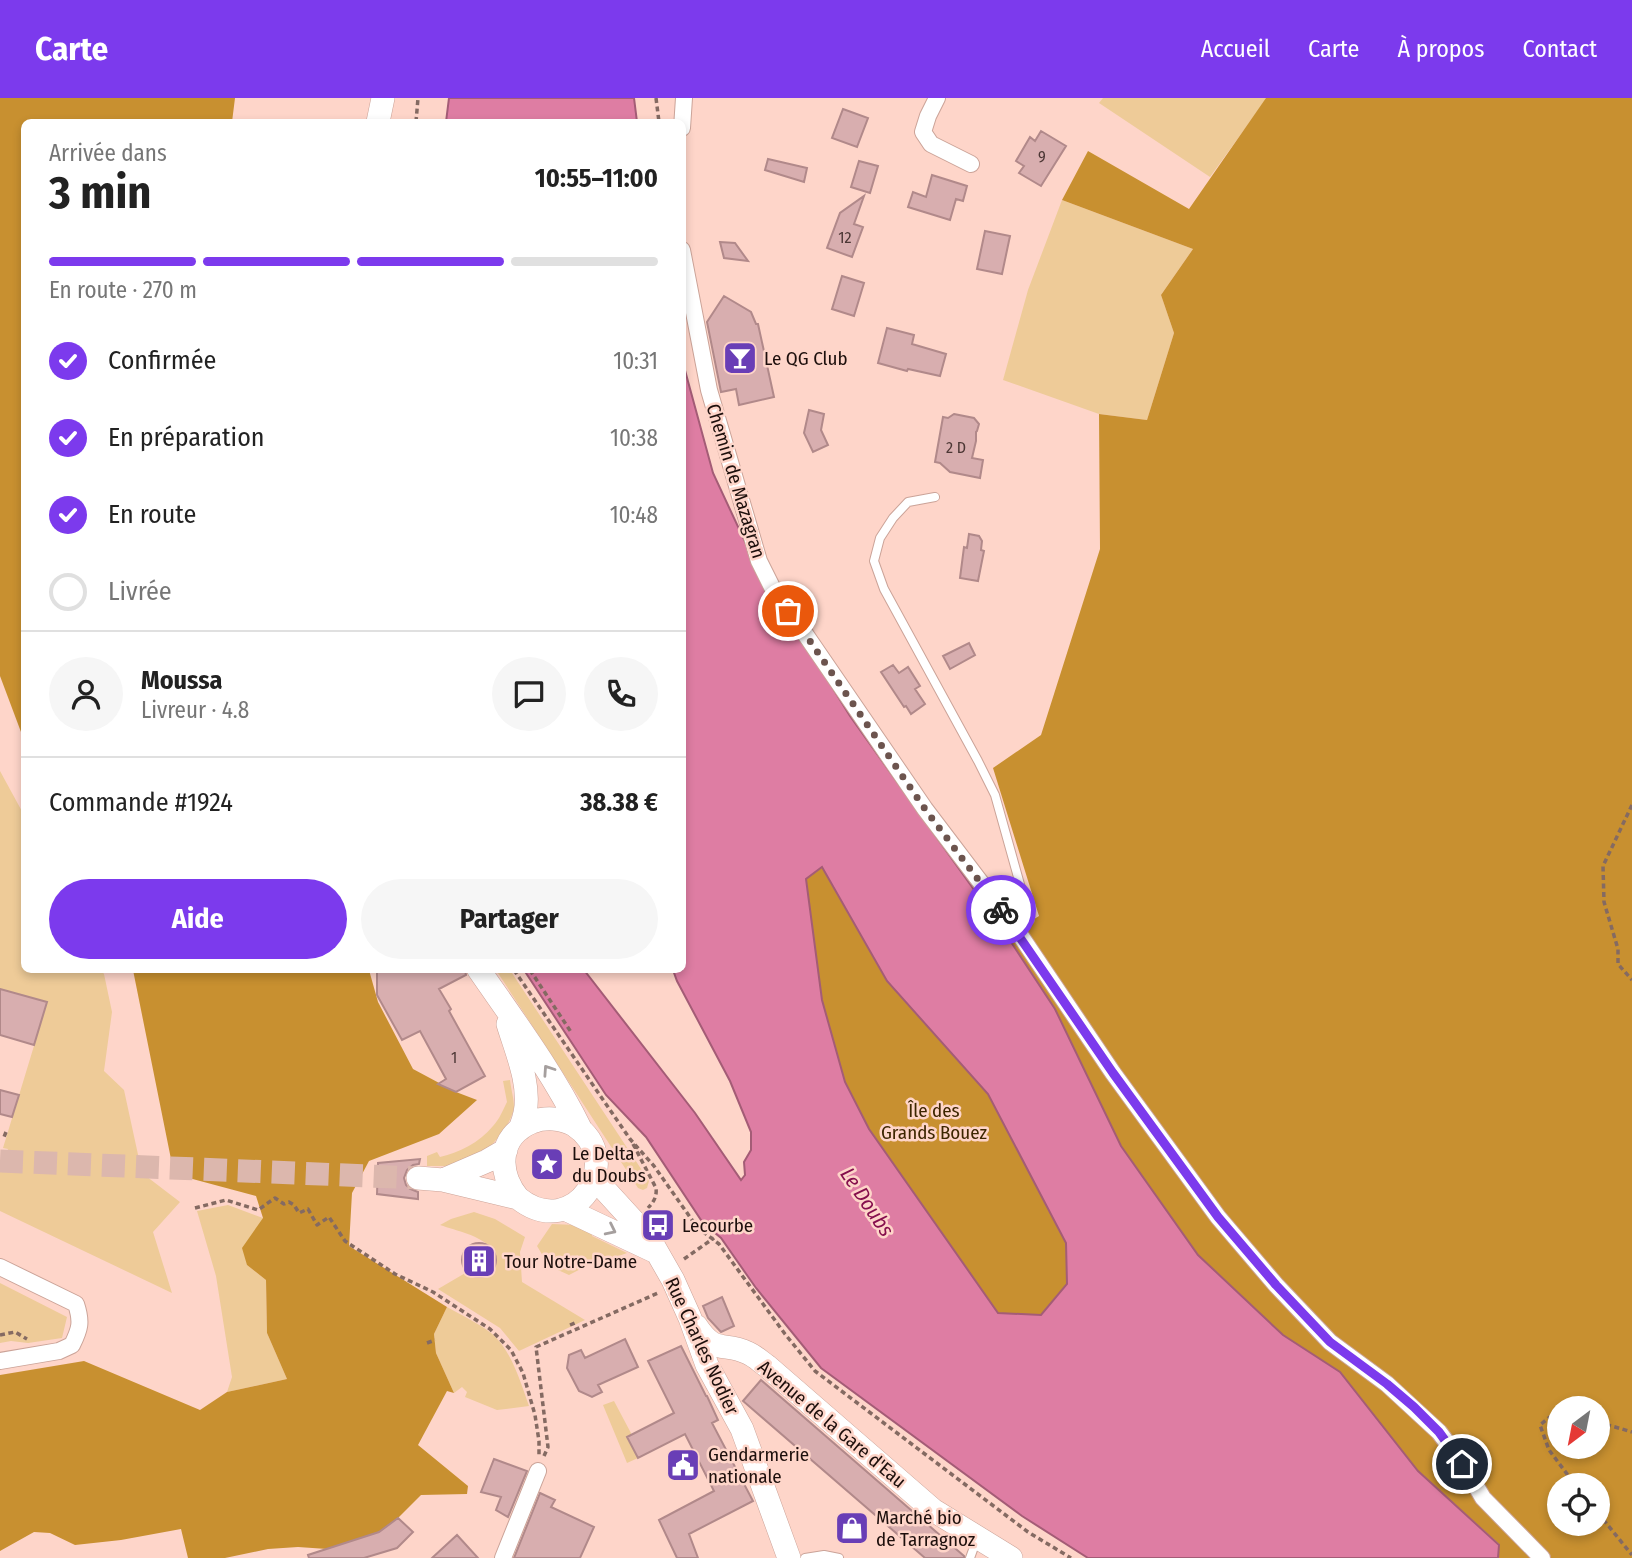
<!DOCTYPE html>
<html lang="fr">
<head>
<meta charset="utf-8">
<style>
  :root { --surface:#fff; --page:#f6f6f6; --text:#222; --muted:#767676; --line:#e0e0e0; --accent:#7c3aed }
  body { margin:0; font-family:"Fira Sans Condensed",sans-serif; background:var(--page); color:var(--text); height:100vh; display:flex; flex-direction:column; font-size:26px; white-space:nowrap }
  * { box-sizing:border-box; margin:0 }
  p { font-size:23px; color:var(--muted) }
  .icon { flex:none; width:38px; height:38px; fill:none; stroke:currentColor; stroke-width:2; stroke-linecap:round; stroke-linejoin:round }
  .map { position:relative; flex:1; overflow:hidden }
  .panel { position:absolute; left:21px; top:21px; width:665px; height:854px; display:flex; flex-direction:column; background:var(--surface); border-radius:10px; box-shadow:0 4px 10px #0003 }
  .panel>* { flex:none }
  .needle { width:46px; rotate:212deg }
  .buttons { position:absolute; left:1547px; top:1298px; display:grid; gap:14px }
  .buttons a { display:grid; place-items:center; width:63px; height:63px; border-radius:50%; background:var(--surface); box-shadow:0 4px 10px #0003; font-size:35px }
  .pin { position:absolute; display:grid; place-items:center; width:60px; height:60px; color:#fff; margin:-30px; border:4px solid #fff; border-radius:50%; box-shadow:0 2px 7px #0007 }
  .courier { position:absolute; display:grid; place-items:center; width:70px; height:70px; margin:-35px; border:5px solid #7c3aed; border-radius:50%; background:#fff; color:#222; box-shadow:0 2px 9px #0007 }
  .headline em { font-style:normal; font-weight:700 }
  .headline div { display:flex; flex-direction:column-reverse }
  .headline { display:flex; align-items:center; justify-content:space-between; height:119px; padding:0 28px }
  h1 { font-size:46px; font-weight:700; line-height:52px }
  .bar { display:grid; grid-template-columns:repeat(4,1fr); gap:10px 7px; align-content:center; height:84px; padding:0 28px }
  .bar i { height:9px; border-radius:5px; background:var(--line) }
  .bar .active { background:var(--accent) }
  .bar p { grid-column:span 4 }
  .line { display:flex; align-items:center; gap:18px; padding:0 28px; border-top:2px solid var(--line) }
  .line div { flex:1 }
  .round { display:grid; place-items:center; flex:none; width:74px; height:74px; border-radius:37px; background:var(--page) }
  ol { padding:0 28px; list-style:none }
  li { display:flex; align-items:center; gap:21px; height:77px }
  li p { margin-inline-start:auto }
  li .icon { padding:7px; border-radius:50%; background:var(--accent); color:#fff; stroke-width:4 }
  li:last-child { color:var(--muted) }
  li i { width:38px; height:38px; border:4px solid var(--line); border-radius:50% }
  .cta { display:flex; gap:14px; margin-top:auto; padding:14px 28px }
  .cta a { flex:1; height:80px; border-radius:42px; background:var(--accent); color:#fff; font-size:28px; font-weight:700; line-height:80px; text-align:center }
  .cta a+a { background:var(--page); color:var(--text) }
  header { display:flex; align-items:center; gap:42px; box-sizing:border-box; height:98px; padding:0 35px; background:var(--accent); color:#fff }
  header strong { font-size:33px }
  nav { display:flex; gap:38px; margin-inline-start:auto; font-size:24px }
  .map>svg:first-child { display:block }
  .green { fill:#eecb98 }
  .forest { fill:#c89030; fill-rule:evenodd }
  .water { fill:#de7da3; stroke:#a45c76; stroke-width:2; fill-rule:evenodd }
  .building { fill:#d8aeaf; stroke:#b1898a; stroke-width:2 }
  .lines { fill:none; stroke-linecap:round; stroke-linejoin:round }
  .secondary-tunnel { stroke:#dcb7ad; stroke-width:23; stroke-dasharray:23 11; stroke-linecap:butt }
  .lane-casing { stroke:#cba398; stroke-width:10 }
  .street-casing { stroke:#cba398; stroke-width:18 }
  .secondary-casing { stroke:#cba398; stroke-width:24 }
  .path { stroke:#846a62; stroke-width:3.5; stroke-dasharray:5 3.5; stroke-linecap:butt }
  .lane { stroke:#fff; stroke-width:8 }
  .street { stroke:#fff; stroke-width:16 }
  .secondary { stroke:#fff; stroke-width:23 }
  .oneway { stroke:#a59f9e }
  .done { stroke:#6c544e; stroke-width:7; stroke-dasharray:0 12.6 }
  .route { stroke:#7c3aed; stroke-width:9 }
  .labels { text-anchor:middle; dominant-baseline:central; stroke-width:5; stroke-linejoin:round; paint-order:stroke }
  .number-label { font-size:16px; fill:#4c3735 }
  .poi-label { font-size:19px; fill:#1d0f0c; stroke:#fed5c9; text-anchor:start }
  .street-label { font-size:19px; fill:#1d0f0c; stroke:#fed5c9 }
  .park-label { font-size:19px; fill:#3d2600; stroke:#fed5c9 }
  .water-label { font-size:21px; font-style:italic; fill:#860f4d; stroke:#fed5c9 }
</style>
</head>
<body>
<header>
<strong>Carte</strong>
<nav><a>Accueil</a><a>Carte</a><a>À propos</a><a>Contact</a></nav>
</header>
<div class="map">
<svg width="1632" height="1460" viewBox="0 0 1632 1460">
  <rect width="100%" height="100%" fill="#fed5c9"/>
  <path class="green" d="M1103 0H1267L1210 79 1099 5Z
    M1062 102 1193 151 1161 197 1174 235 1147 322 1099 316 1003 282 1028 192Z
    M0 673 24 717V872H101L104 876 112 914 104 973 124 992 142 1075 180 1104 153 1134 172 1195 0 1113V1074H2L8 1051 3 1050 47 905 0 891Z
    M496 872H510L649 1083 647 1090 643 1092 638 1090Z
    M510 982C511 991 514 1001 514 1009 512 1027 487 1056 470 1063 457 1069 441 1068 427 1068V1058L437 1054 440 1059C460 1054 479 1045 493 1028 499 1022 503 1012 507 1004L503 983Z
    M228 1107 263 1120 247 1167 266 1182 267 1235 287 1281 227 1294 232 1279 216 1178 197 1113Z
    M474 1114 495 1121 525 1139 520 1154 522 1184 585 1222 519 1253 500 1230 438 1191 467 1174C485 1186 506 1168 492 1151 480 1137 457 1133 440 1127L451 1121Z
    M552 1126 575 1127 593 1133 592 1138 627 1155 602 1164 598 1162 569 1177 549 1168 537 1148Z
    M0 1185 67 1219 62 1240 28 1245 11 1243 0 1245Z
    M447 1209C461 1217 478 1225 491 1235 511 1251 521 1285 529 1308L497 1312 465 1299 467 1294 462 1289 454 1295 436 1255 434 1236Z
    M614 1303 632 1337 627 1340 638 1360 627 1365 603 1307Z"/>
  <path class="forest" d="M0 0H235L232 24H24V642L0 578Z
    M1266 0H1632V1460H1498L1499 1446 1418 1373 1340 1274 1283 1237 1198 1157 1121 1048 1055 911 1007 838 1039 818 993 670 1041 637 1100 451 1099 316 1147 322 1174 235 1161 197 1193 151 1062 102 1088 53 1189 111ZM1559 1311H1598V1349H1559ZM1559 1388H1598V1426H1559Z
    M823 769 887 883 988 996 1066 1145 1067 1186 1041 1217 998 1215 869 1031 845 984 822 902 805 781Z
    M133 872H369L378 904 413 971 456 994 477 1002 439 1036 369 1063 352 1095 349 1148 447 1209 434 1236 436 1255 454 1295 447 1293 418 1347 468 1388 467 1396 421 1397 393 1425 379 1434 327 1451 298 1449 268 1451 225 1460H188L181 1431 121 1442 75 1447 50 1435 34 1434 0 1453V1277L84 1263 200 1312 227 1294 287 1281 267 1235 266 1182 247 1167 242 1150 263 1120 256 1098 174 1076Z"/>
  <path class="water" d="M449 0H634L637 24H446Z
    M683 265 713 375 754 463 850 618 1007 838 1055 911 1121 1048 1198 1157 1283 1237 1340 1274 1418 1373 1499 1447 1498 1460H1088L1022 1418 821 1270 756 1190 721 1140 703 1125 646 1039 606 997 524 872H584L695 1015 741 1082 745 1077 744 1064 751 1052V1034L730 983 677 883 673 872H682ZM822 769 887 883 988 996 1066 1145 1067 1186 1041 1217 998 1215 869 1031 845 984 822 902 806 781Z"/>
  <path class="building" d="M843 11 868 20 857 49 832 40Z
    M1041 33 1066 48 1041 88 1019 75 1024 68 1016 63 1030 39 1035 43Z
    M768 61 807 70 804 84 765 72Z
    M859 63 878 68 870 95 851 89Z
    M932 77 967 88 963 103 956 101 950 122 908 109 913 94 926 99Z
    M864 98 854 126 863 129 852 159 827 150 840 115Z
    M985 133 1010 138 1002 176 977 171Z
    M720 144 735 145 748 163 724 160Z
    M842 178 864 185 854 218 832 211Z
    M724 198 751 214 756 226H758L774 299 739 307 736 291 721 294 707 224Z
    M887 230 914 237 912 246 946 256 940 278 908 271 907 273 878 265Z
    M809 312 824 316 821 332 828 347 813 354 804 335Z
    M954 316 974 320 979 326 977 333 976 334V343L972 360 983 362 980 380 950 374 940 365 935 364 943 319 948 320Z
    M969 436 979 438 982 443 981 452 984 453 978 483 960 480 964 449 967 450Z
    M969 545 975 557 950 571 943 558Z
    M893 567 899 575 908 569 920 588 915 591 925 606 911 616 906 608 904 609 881 574Z
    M377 872H465L466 877 439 891 451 911 449 913 485 978 456 994 438 986 446 981 420 933 402 942 377 897Z
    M0 891 47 904 34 947 0 937Z
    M0 992 19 997 12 1019 0 1016Z
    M420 1061 419 1066 413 1067 407 1072 404 1080 406 1087 410 1091 418 1094V1101L377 1096 378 1065Z
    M462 1162a17 17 0 1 1 34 0a17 17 0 1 1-34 0Z
    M722 1199 734 1228 721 1234 708 1220 703 1208Z
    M625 1241 638 1269 598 1287 602 1294 592 1299 579 1293 567 1270 569 1257 581 1252 585 1260Z
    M681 1248 706 1298H707L718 1322 712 1325 753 1403 689 1436 698 1460H677L659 1422 714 1393 685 1336 638 1360 627 1339 674 1315 648 1263Z
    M761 1282 964 1458V1460H925L743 1303Z
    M494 1361 527 1373 508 1419 496 1412 501 1399 481 1394Z
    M540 1395 555 1402 551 1409 594 1429 580 1460H514Z
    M398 1420 413 1434 397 1450 364 1460H309L308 1457 379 1434Z
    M457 1437 478 1460H432Z"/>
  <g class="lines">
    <path class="secondary-tunnel" d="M0 1063 418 1080"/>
    <g class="lane-casing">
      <path id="lane" d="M935 399 908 404 893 420 880 440 874 463 884 491 978 663 995 697 1030 822 1016 831
        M805 1460 824 1457 839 1460
        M970 1460 974 1449V1443"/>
    </g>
    <g class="street-casing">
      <path id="street" d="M937 0 928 18 923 34 931 46 971 66
        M682 30 684 0
        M682 152 709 292 759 463 777 499 799 527 925 711 1016 831 1113 975 1218 1119 1276 1187 1330 1244 1387 1286 1439 1334 1463 1366 1483 1400 1542 1460
        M0 1169 76 1206C82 1224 80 1231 72 1247L59 1253 0 1263
        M503 1460 538 1373"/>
    </g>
    <g class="secondary-casing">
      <path id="secondary" d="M378 24 383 0
        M479 872C515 924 553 975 581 1032
        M508 926C516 953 531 986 525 1015 524 1020 522 1026 520 1031
        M595 1078 606 1093 649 1140 673 1182 690 1220 707 1267 742 1331 789 1460
        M418 1080 443 1082 518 1100C574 1145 628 1062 574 1027 562 1020 545 1019 532 1024 498 1038 497 1074 518 1100
        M443 1082 487 1063 506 1052
        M565 1111 654 1153
        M696 1228C716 1258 723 1243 748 1255 755 1258 761 1264 767 1268L933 1412 1011 1460"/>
    </g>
    <path class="path" d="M656 0 659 24
      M416 24 418 0
      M1632 707 1603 768 1604 804 1618 851V866L1632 882
      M514 872 630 1041 654 1068 697 1129 719 1146 785 1236 815 1273 1028 1434 1071 1460
      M530 872 571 934
      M6 1034 4 1039 6 1040
      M633 1046 656 1090C657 1098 654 1104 648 1110
      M195 1110 226 1102 258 1112 275 1100 284 1106 289 1104 294 1107 299 1115 308 1111 317 1127 329 1119 345 1143 395 1176 433 1194 490 1231 511 1252 523 1275 535 1317 539 1343V1357
      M684 1161 714 1140
      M570 1227 577 1224
      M0 1237 15 1234 27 1241
      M427 1245 435 1242
      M1559 1315 1556 1314 1540 1327 1549 1352 1576 1388
      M1598 1324 1632 1334
      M544 1358 548 1349 536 1249 658 1195V1197
      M1598 1415 1632 1457"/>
    <use href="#lane" class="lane"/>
    <use href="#street" class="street"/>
    <use href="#secondary" class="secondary"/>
  </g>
  <defs><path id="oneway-chevron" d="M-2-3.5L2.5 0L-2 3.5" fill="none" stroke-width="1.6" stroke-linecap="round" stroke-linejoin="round" transform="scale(1.75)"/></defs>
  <g class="oneway">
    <use href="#oneway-chevron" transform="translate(548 972) rotate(-124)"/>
    <use href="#oneway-chevron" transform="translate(611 1132) rotate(26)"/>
  </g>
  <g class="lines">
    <path class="done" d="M788 513 799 527 925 711 1001 812"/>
    <path class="route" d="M1001 812 1113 975 1218 1119 1276 1187 1330 1244 1387 1286 1414 1309 1439 1334 1462 1366"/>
  </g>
  <defs>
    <g id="bar-square" transform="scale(1.75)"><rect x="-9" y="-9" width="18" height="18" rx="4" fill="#693eb6" stroke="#fed5c9"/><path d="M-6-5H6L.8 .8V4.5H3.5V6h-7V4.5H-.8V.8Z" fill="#fff"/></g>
    <g id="sight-square" transform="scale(1.75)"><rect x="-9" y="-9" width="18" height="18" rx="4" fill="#693eb6" stroke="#fed5c9"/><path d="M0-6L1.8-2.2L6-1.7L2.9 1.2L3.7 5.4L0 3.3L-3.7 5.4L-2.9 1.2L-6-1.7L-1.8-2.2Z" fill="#fff"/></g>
    <g id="bus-square" transform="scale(1.75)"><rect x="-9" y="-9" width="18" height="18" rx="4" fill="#693eb6" stroke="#fed5c9"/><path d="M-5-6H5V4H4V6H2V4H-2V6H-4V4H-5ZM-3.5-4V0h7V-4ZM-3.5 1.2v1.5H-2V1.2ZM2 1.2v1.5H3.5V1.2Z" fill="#fff"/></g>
    <g id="building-square" transform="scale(1.75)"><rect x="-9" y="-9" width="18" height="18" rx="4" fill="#693eb6" stroke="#fed5c9"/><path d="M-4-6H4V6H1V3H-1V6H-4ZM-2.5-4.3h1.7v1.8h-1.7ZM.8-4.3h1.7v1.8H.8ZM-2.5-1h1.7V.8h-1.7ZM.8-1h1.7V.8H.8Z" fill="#fff"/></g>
    <g id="civic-square" transform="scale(1.75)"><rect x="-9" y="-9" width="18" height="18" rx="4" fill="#693eb6" stroke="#fed5c9"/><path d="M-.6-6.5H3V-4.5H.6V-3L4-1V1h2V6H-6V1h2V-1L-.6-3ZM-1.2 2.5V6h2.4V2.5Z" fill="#fff"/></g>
    <g id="shop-square" transform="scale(1.75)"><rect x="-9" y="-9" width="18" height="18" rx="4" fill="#693eb6" stroke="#fed5c9"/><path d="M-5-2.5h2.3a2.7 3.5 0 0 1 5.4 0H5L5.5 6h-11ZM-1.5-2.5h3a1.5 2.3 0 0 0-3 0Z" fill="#fff"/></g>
  </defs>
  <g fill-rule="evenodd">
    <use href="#bar-square" x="740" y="260"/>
    <use href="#sight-square" x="547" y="1066"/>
    <use href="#bus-square" x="658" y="1127"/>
    <use href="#building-square" x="479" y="1163"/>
    <use href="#civic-square" x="683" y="1367"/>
    <use href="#shop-square" x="852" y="1430"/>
  </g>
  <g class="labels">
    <g class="number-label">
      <text x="1042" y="58">9</text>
      <text x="845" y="139">12</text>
      <text x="956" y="349">2 D</text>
      <text x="454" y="959">1</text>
    </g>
    <g class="poi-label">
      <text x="764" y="260">Le QG Club</text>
      <text x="572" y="1055">Le Delta<tspan x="572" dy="22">du Doubs</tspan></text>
      <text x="682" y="1127">Lecourbe</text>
      <text x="504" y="1163">Tour Notre-Dame</text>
      <text x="708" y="1356">Gendarmerie<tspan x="708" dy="22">nationale</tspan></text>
      <text x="876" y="1419">Marché bio<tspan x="876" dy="22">de Tarragnoz</tspan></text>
    </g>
    <g class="street-label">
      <text transform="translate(736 383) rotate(73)">Chemin de Mazagran</text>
      <text transform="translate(702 1248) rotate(65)">Rue Charles Nodier</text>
      <text transform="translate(832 1326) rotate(40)">Avenue de la Gare d'Eau</text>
    </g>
    <g class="park-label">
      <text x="934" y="1012">Île des<tspan x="934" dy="22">Grands Bouez</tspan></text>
    </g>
    <g class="water-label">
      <text transform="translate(867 1104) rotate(56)">Le Doubs</text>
    </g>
  </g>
</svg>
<div class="buttons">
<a><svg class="needle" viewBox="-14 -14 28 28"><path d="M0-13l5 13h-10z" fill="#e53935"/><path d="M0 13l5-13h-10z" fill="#767676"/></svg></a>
<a><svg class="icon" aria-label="locate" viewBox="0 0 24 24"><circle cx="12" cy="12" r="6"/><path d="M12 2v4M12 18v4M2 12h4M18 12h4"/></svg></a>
</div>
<div class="pin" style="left:788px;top:513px;background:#ea580c"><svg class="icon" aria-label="bag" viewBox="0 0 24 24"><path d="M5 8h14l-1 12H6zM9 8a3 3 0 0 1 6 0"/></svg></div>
<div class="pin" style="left:1462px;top:1366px;background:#1f2937"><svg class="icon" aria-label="home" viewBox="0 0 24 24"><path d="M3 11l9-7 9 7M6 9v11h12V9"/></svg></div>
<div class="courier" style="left:1001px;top:812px"><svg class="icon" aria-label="bike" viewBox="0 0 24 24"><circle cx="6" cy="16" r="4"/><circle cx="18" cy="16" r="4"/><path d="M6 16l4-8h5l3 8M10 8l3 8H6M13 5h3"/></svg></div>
<section class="panel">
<div class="headline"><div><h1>3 min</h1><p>Arrivée dans</p></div><em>10:55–11:00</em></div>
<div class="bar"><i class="active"></i><i class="active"></i><i class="active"></i><i></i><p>En route · 270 m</p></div>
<ol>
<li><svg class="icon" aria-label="check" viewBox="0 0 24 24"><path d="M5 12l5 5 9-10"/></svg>Confirmée<p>10:31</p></li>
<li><svg class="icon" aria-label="check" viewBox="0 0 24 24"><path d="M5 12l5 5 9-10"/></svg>En préparation<p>10:38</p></li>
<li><svg class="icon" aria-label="check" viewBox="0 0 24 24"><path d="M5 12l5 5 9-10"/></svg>En route<p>10:48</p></li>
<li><i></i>Livrée</li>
</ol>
<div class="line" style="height:126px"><a class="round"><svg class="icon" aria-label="person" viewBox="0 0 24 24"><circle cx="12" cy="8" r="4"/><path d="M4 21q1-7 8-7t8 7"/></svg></a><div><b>Moussa</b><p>Livreur · 4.8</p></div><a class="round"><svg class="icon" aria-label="chat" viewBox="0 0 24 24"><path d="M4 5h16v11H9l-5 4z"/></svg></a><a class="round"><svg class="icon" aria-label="phone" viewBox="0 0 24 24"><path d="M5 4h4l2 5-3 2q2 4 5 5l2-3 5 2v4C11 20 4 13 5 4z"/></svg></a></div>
<div class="line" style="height:91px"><div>Commande #1924</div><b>38.38 €</b></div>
<div class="cta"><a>Aide</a><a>Partager</a></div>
</section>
</div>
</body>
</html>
